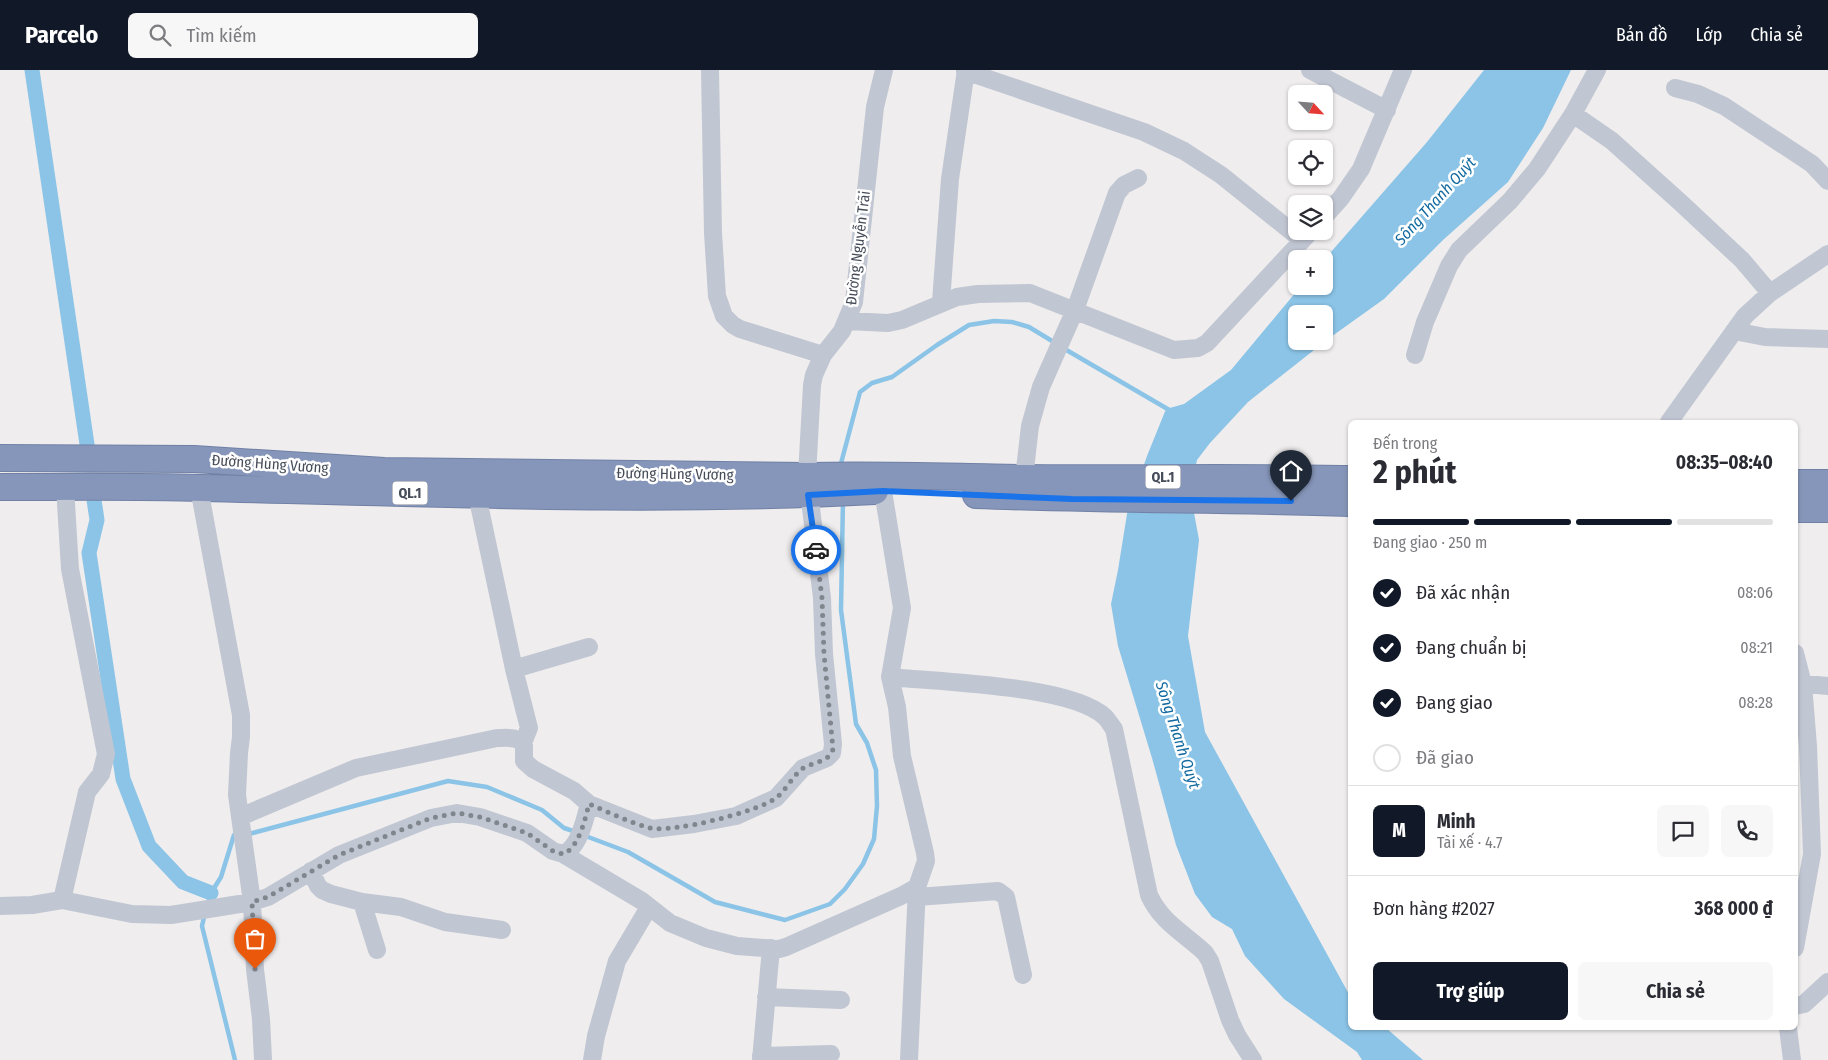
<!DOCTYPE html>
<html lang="vi">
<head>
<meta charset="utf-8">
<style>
  :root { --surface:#fff; --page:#f7f7f7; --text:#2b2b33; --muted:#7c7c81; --line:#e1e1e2; --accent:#111827 }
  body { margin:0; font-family:"Fira Sans Condensed",sans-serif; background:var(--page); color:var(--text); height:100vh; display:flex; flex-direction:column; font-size:19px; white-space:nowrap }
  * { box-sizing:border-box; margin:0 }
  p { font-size:16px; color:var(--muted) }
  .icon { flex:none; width:28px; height:28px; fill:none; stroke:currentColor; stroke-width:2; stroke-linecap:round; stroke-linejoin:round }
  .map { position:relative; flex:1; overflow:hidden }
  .side { position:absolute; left:1348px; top:350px; width:450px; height:610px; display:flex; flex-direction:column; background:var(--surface); border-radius:8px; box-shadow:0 1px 4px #0004 }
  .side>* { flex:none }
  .needle { width:32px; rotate:116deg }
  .buttons { position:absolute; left:1288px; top:15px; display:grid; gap:10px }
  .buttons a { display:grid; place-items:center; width:45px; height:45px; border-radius:8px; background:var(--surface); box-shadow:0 1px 4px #0004; font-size:25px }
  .pin { position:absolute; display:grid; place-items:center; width:42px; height:42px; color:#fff; margin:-51px -21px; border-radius:50% 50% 50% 0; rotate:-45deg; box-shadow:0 0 5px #0007 }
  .pin .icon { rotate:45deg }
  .courier { position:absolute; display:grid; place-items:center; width:50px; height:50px; margin:-25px; border:4px solid #1a73e8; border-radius:50%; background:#fff; color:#222; box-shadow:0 1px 6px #0007 }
  .headline em { font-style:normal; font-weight:700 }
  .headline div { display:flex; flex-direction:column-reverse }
  .headline { display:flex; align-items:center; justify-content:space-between; height:85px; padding:0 25px }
  h1 { font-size:32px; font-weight:700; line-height:38px }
  .bar { display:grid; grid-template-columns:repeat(4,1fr); gap:8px 5px; align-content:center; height:60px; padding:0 25px }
  .bar i { height:6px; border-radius:4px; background:var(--line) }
  .bar .selected { background:var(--accent) }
  .bar p { grid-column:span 4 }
  .line { display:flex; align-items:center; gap:12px; padding:0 25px; border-top:1px solid var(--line) }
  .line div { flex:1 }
  .round { display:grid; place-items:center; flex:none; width:52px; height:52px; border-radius:8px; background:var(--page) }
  ol { padding:0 25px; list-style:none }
  li { display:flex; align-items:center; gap:15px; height:55px }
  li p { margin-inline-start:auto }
  li .icon { padding:5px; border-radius:50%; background:var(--accent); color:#fff; stroke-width:4 }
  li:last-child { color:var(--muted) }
  li i { width:28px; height:28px; border:2px solid var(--line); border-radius:50% }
  .cta { display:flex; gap:10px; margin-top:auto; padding:10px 25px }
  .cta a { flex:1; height:58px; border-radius:8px; background:var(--accent); color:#fff; font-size:20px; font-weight:700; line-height:58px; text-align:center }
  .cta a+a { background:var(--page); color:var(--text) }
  header { display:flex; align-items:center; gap:30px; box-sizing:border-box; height:70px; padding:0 25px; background:var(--accent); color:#fff }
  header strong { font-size:24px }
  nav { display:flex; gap:28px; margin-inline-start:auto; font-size:18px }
  .search { width:350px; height:45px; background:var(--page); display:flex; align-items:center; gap:12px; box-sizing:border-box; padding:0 18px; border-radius:8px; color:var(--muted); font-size:19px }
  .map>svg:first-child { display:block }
  .water { fill:#8bc4e7; fill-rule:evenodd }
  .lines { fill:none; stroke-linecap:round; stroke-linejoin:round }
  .stream { stroke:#8bc4e7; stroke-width:4.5 }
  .canal { stroke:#8bc4e7; stroke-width:15 }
  .highway-casing { stroke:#7181a6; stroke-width:28 }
  .minor { stroke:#c0c6d2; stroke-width:18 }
  .highway { stroke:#8696ba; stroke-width:26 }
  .done { stroke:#81858d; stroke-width:5; stroke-dasharray:0 9 }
  .route { stroke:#1a73e8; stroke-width:6 }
  .labels { text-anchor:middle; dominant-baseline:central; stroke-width:5; stroke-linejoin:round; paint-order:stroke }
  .shield { fill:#fff; stroke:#7e828b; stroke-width:1 }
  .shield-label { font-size:14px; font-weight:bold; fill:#464d59 }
  .street-label { font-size:15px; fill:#464d59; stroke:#fff }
  .water-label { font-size:16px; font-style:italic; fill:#126aa0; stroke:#fff }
</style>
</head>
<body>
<header>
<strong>Parcelo</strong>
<div class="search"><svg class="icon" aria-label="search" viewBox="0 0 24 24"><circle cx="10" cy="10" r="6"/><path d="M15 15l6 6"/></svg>Tìm kiếm</div>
<nav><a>Bản đồ</a><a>Lớp</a><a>Chia sẻ</a></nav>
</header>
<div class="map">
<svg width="1828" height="990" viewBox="0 0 1828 990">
  <rect width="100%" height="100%" fill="#efeded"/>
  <path class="water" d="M1484 0H1571L1543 58 1508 112 1443 170 1384 229 1328 269 1248 332 1210 373 1197 390 1190 421 1199 470 1188 566 1205 662 1350 926V958H1386L1423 990H1362L1357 982 1284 929 1245 886 1232 859 1212 847 1195 824 1176 775 1152 688 1118 576 1111 534 1118 500 1127 444 1147 386 1166 339 1184 334 1231 300 1301 216H1324V190L1427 72ZM1296 244H1324V271H1296Z"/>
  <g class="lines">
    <path class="stream" d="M1063 278 1171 341
      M840 397 860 322 872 313 892 307 937 275 969 255 994 251 1012 252 1029 257 1057 274
      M245 765 448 711 487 717 542 740 564 758 576 762
      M583 765 628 782 715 832 785 850 830 834 845 819 863 794 874 769 877 736 876 700 867 673 856 654 841 540 843 429
      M208 834 211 823 221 807 234 765H238
      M205 843 202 856 235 990"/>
    <path class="canal" d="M32 0 88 381
      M93 423 97 450 89 483 123 709 149 776 183 812 211 823"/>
    <g class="highway-casing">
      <path id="highway" d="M0 388 194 389 384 401 807 406C879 404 951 407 1023 408 1132 409 1241 407 1350 409
        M1795 413H1828
        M0 417C67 417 135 416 202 418 426 423 651 433 875 421
        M976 425C1101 430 1225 429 1350 433
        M1795 439H1828"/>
    </g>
    <path class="minor" d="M710 0 713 163 717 226 724 246 733 255 740 259 823 285
      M1310 0 1387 40
      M965 1 1144 62 1184 81 1221 105 1302 170
      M1675 18 1698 24 1724 36 1812 94 1828 111
      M1573 44 1612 71 1681 133 1742 190 1770 223
      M1324 147 1341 128 1361 99 1403 0
      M941 232 950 109 966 0
      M847 251 888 253 902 250 957 227 978 224 1030 223 1174 280 1198 278 1207 273 1311 161
      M1734 261 1765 267 1828 269
      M1415 285 1425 252 1449 196 1459 180 1510 131 1537 99 1573 44 1597 0
      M1669 352 1745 246 1770 223 1828 184
      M1024 408 1030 356 1041 317 1075 240 1117 123 1124 115 1138 108
      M65 417 70 499 106 684 101 704 87 722 62 830 132 844 171 845 252 832 268 827 339 785 431 748 457 743 480 747 527 763 553 781 563 784C579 778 585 749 589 734
      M199 418 241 645V667L239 683 237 725 252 832 255 899 261 949 263 990
      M477 425 514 599 529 658 523 673
      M1795 583 1803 614 1808 676 1812 784 1795 878
      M514 599 589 577
      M890 607C938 612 1071 615 1105 647 1108 650 1111 655 1114 659L1149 825C1161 852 1185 864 1205 883L1210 891 1230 950 1237 965 1253 990
      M1795 613 1828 616
      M240 747 356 698 497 668C507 668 518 666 524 675V691L533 699 574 721 589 734 652 759 694 754 736 746 776 728 803 698 827 688 832 683 833 674 824 584 822 528 807 406 812 315 814 305 823 285 842 261 854 232 875 37 884 0
      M563 784 642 831 670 853 706 868 737 876 779 879 786 877 901 826 917 817 926 791 925 783 902 686 897 637 890 607 902 538 883 421
      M311 801 318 816 322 820 331 824 362 832 401 837 445 852 502 860
      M917 827 998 821 1006 827 1023 905
      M362 832 377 880
      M0 836 32 835 62 830
      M766 927 841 930
      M1795 936 1804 934 1828 912
      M1788 958 1792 990
      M761 986 831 984
      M592 990 596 966 617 891 649 837
      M761 990 771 878
      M909 990 917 817"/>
    <use href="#highway" class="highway"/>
  </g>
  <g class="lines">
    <path class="done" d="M255 899 252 832 268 827 339 785 431 748 457 743 480 747 527 763 553 781 563 784C579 778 585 749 589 734 609 742 630 753 650 758 673 763 757 742 776 728 786 720 792 707 802 699 811 692 829 693 833 679L824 584 822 528 816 480"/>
    <path class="route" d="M816 480 808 425 883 421 1072 429 1291 431"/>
  </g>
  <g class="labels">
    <g class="shield">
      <rect x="1145.5" y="395.5" width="35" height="23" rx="4"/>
      <rect x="392.5" y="411.5" width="35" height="23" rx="4"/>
    </g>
    <g class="shield-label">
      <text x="1163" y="407">QL.1</text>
      <text x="410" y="423">QL.1</text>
    </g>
    <g class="street-label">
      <text transform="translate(858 178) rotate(-83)">Đường Nguyễn Trãi</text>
      <text transform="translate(270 394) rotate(4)">Đường Hùng Vương</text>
      <text transform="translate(675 404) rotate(1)">Đường Hùng Vương</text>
    </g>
    <g class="water-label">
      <text transform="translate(1435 131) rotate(-48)">Sông Thanh Quýt</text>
      <text transform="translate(1178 665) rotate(72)">Sông Thanh Quýt</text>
    </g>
  </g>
</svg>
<div class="buttons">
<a><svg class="needle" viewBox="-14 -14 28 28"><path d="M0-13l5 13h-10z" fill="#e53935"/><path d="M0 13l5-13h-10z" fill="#7c7c81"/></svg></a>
<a><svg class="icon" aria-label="locate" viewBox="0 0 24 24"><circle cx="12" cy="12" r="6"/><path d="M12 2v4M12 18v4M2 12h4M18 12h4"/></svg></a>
<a><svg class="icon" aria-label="layers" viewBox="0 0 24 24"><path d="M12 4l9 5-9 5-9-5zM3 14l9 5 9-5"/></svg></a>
<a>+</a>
<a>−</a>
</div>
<div class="pin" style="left:255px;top:899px;background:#ea580c"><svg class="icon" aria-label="bag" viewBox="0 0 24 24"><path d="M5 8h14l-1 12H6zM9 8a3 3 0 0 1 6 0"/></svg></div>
<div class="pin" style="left:1291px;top:431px;background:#1f2937"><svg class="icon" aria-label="home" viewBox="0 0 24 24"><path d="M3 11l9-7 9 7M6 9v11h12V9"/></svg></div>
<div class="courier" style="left:816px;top:480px"><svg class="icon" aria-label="car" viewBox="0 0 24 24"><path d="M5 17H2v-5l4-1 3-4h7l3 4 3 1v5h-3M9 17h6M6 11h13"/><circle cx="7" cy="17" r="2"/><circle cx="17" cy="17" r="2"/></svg></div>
<section class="side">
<div class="headline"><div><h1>2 phút</h1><p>Đến trong</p></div><em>08:35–08:40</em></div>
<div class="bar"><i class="selected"></i><i class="selected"></i><i class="selected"></i><i></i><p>Đang giao · 250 m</p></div>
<ol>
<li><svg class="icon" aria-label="check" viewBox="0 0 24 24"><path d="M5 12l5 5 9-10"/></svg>Đã xác nhận<p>08:06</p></li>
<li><svg class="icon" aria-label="check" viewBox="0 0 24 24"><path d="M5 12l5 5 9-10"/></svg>Đang chuẩn bị<p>08:21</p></li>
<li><svg class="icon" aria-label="check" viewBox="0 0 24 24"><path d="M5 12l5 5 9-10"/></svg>Đang giao<p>08:28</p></li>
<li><i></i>Đã giao</li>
</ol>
<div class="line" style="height:90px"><b class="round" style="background:var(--accent);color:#fff">M</b><div><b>Minh</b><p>Tài xế · 4.7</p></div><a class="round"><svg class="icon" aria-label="chat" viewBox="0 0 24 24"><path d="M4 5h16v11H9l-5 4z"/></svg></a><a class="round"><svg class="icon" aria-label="phone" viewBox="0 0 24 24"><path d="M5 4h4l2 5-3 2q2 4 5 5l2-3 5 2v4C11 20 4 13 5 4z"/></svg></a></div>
<div class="line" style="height:65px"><div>Đơn hàng #2027</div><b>368 000 ₫</b></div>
<div class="cta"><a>Trợ giúp</a><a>Chia sẻ</a></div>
</section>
</div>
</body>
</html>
